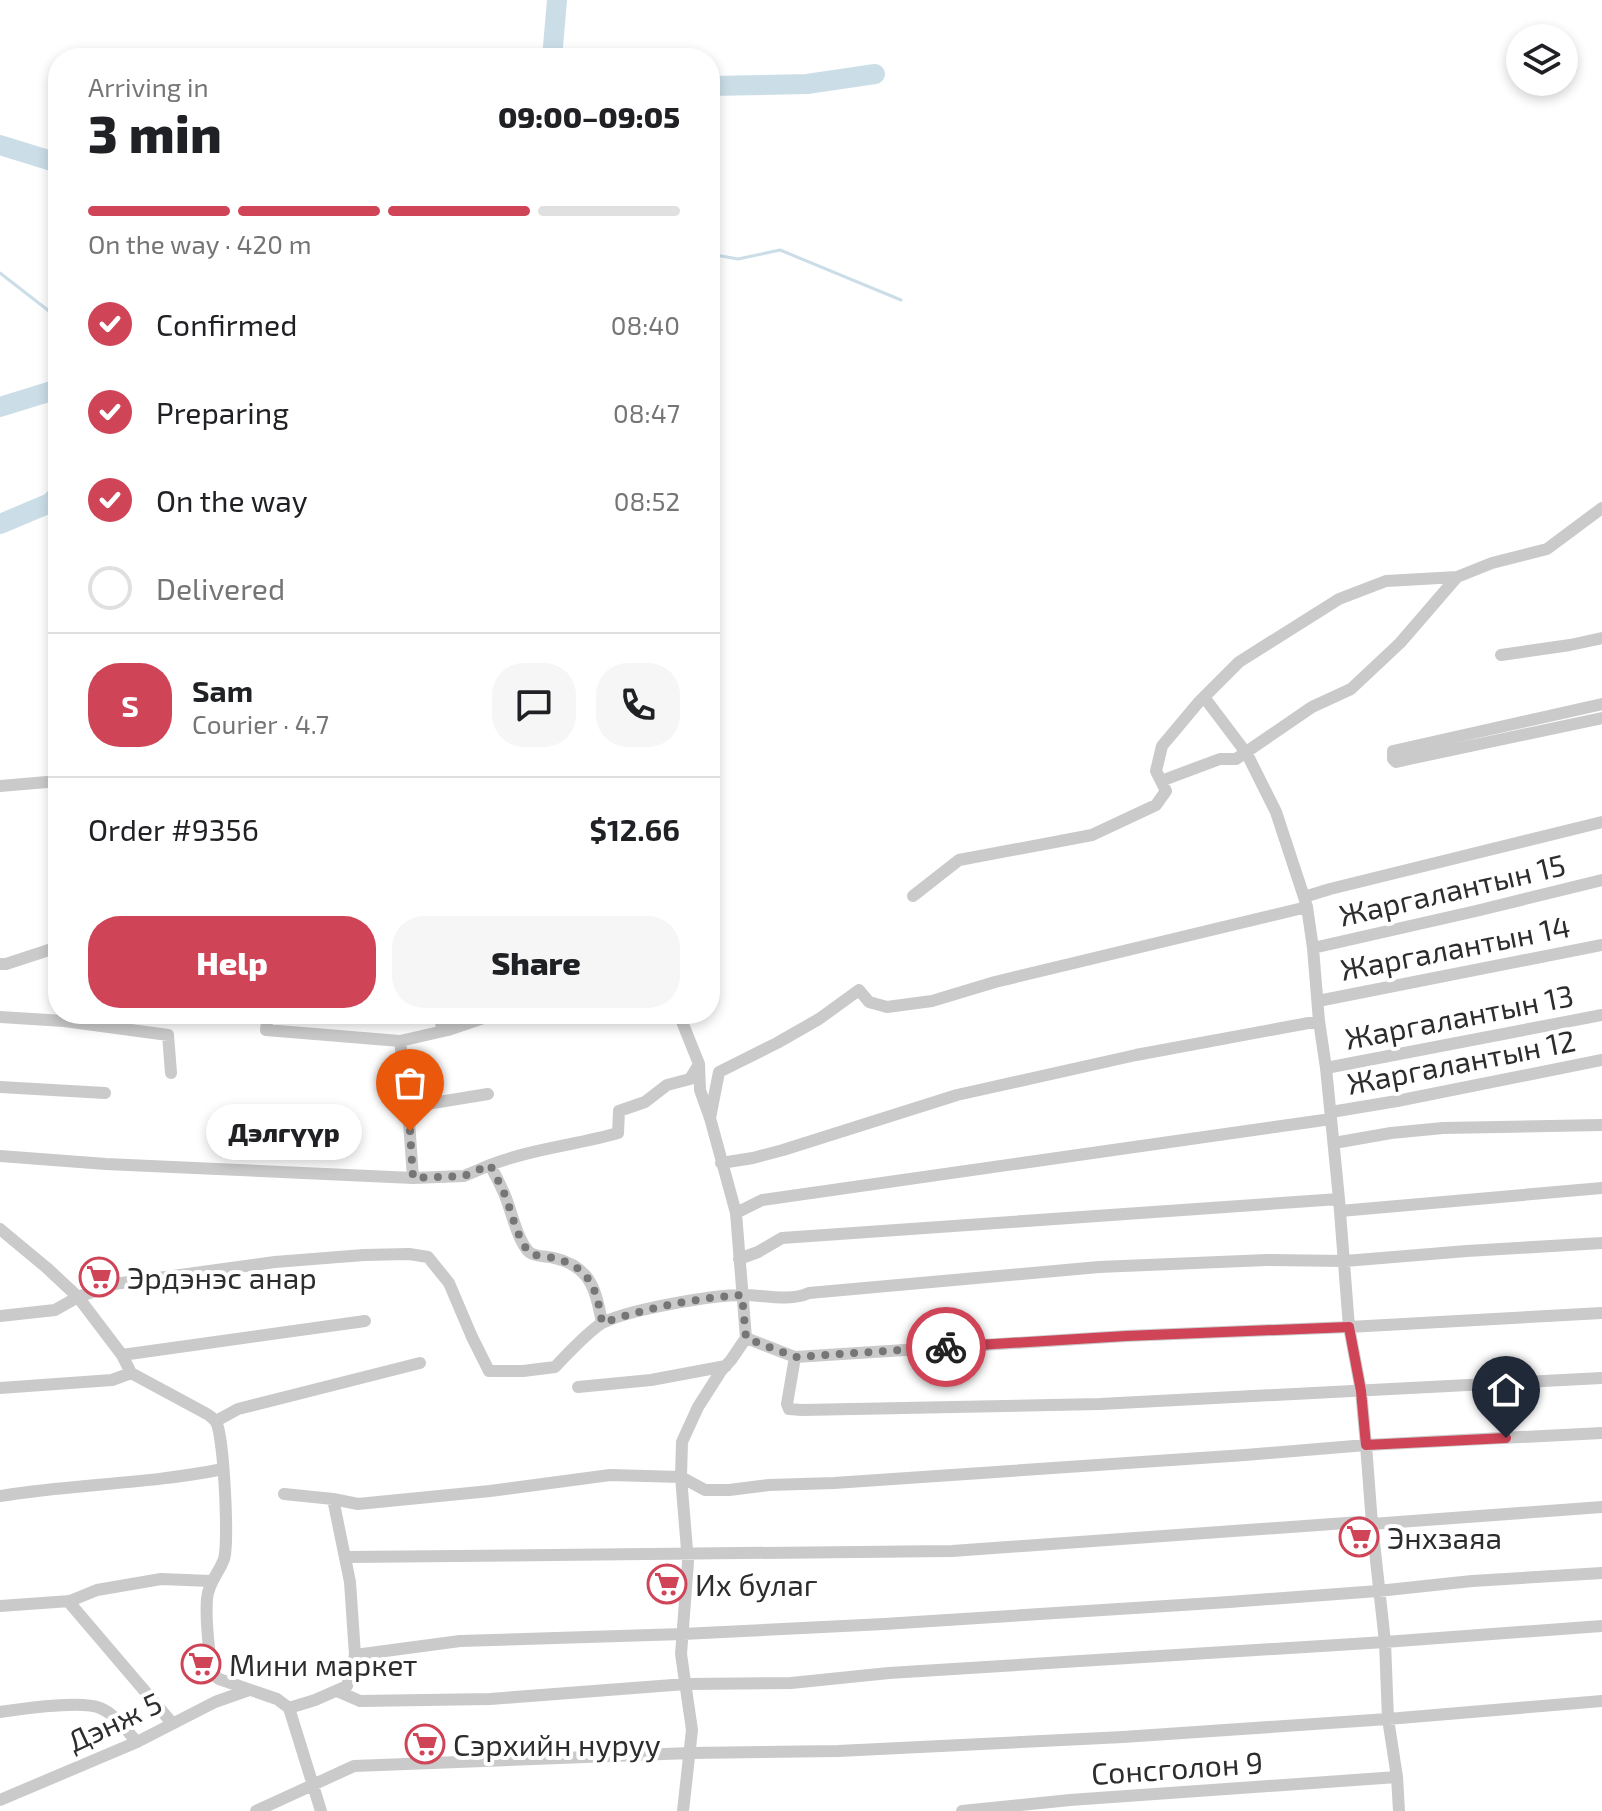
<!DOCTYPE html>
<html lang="en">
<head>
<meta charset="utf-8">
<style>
  :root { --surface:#fff; --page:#f6f6f6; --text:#202124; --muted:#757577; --line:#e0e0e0; --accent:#cf4457 }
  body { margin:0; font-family:"Exo 2",sans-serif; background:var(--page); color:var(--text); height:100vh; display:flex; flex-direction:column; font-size:30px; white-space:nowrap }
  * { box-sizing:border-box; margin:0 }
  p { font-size:26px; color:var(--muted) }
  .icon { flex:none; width:44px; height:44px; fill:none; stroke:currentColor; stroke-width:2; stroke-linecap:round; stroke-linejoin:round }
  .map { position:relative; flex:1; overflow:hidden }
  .details { position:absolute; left:48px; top:48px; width:672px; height:976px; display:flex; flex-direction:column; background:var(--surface); border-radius:32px; box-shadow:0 4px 12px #0003 }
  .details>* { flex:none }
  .tools { position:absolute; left:1506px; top:24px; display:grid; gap:16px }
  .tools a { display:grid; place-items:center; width:72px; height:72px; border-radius:50%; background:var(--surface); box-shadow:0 4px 12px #0003; font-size:40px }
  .pin { position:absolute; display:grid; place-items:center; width:68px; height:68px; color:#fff; margin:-82px -34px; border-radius:50% 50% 50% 0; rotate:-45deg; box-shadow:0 0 8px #0007 }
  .pin .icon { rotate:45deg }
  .courier { position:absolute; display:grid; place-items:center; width:80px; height:80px; margin:-40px; border:6px solid #cf4457; border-radius:50%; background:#fff; color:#222; box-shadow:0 2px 10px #0007 }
  .bubble { position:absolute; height:56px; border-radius:28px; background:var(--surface); box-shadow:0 4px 12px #0003; font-size:26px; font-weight:800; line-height:56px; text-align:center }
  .head em { font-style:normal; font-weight:800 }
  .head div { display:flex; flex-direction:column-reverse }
  .head { display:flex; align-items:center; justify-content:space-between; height:136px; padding:0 40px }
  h1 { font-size:52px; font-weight:800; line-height:60px }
  .bar { display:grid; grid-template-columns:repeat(4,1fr); gap:12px 8px; align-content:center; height:96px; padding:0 40px }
  .bar i { height:10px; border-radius:6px; background:var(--line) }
  .bar .current { background:var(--accent) }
  .bar p { grid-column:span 4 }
  .line { display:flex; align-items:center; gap:20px; padding:0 40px; border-top:2px solid var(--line) }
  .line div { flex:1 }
  .round { display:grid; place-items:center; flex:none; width:84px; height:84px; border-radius:32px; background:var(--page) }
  ol { padding:0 40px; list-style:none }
  li { display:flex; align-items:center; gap:24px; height:88px }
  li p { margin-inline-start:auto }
  li .icon { padding:8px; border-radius:50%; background:var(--accent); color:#fff; stroke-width:4 }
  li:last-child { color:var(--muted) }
  li i { width:44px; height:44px; border:4px solid var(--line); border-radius:50% }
  .button { display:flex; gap:16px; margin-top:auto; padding:16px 40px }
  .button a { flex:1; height:92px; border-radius:32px; background:var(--accent); color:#fff; font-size:32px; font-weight:800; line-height:92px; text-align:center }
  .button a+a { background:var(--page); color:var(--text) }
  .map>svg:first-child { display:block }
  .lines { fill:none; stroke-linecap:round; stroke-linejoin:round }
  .stream { stroke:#cbdee7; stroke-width:3 }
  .river { stroke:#cbdee7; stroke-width:20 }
  .minor { stroke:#cacaca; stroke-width:12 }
  .done { stroke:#767676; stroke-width:8; stroke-dasharray:0 14.4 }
  .route { stroke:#cf4457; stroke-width:10 }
  .labels { text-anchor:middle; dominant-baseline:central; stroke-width:8; stroke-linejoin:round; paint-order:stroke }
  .street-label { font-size:30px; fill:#2d2d2d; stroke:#fff }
  .poi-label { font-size:30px; fill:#2d2d2d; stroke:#fff; text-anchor:start }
</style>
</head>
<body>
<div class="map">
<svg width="1602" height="1811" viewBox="0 0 1602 1811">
  <rect width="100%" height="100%" fill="#fff"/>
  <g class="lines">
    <path class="stream" d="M710 254 738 259 780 250 901 300
      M0 273 58 318"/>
    <path class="river" d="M552 58 557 0
      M710 86 807 84 875 74
      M0 145 58 163
      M0 407 58 389
      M0 524 50 503 58 495"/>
    <path class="minor" d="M1501 655 1570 645 1602 638
      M1204 697 1247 754 1276 812 1304 897
      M1602 704 1393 751V759L1396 762 1414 758 1602 718
      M1161 781 1220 759H1236L1312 707 1351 689 1400 643 1457 577 1492 563 1547 549 1602 508
      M0 786 47 782
      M913 896 959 860 1092 835 1156 805 1166 791 1156 771 1162 746 1198 703 1239 662 1339 599 1386 581 1457 577
      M1307 907 1313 948 1319 1021 1326 1068 1339 1199 1349 1327 1361 1391 1366 1445 1372 1524 1385 1642 1388 1719 1397 1777 1399 1811
      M1313 948 1476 911 1602 880
      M0 964H6L58 947
      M1318 1001 1602 945
      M268 1014 266 1030 400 1041 408 1107 413 1178
      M440 1014 442 1030
      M679 1014 699 1064 700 1090 710 1118 736 1213 746 1338 731 1360 721 1371 698 1407 682 1442 681 1477 688 1562 681 1654 692 1730 683 1811
      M0 1017 64 1021 168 1035 171 1073
      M400 1041 448 1030 495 1014
      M1326 1068 1602 1015
      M0 1087 105 1093
      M408 1107 488 1094
      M1331 1112 1397 1101 1602 1060
      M710 1118 719 1072 777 1043 819 1019 859 990 869 1002 887 1007 932 1001 995 982 1307 907 1304 897 1330 889 1602 822
      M1334 1143 1391 1133 1443 1128 1602 1125
      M0 1156 106 1164 413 1178 464 1176 490 1165C495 1174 500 1184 504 1193 511 1209 517 1240 529 1252 535 1257 546 1256 554 1258 590 1266 596 1289 602 1323
      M721 1163 753 1158 783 1150 957 1095 1136 1055 1319 1021
      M490 1165C531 1149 576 1145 618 1133L619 1111 645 1102 667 1085 690 1079 698 1066
      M1340 1211 1602 1188
      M736 1213 762 1200 1331 1119
      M0 1229 47 1268 78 1297 122 1355 131 1373 207 1414C209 1415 215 1420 216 1422 224 1436 229 1543 224 1559 219 1573 208 1583 207 1599 205 1621 209 1645 211 1668L214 1675 219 1679 277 1699 289 1708 321 1811
      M739 1259 758 1252 782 1238 1339 1199
      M0 1316 55 1310 78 1297 114 1284 275 1262 364 1255 409 1254 428 1257 449 1283 472 1337 489 1371H523L555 1367C569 1352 583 1337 599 1325 622 1310 714 1295 743 1295 765 1295 788 1302 809 1293L1099 1267 1267 1260 1345 1261 1467 1251 1602 1243
      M746 1338 795 1357 1126 1336 1349 1327 1602 1313
      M122 1355 365 1321
      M795 1357 787 1404 789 1409 802 1410 1100 1404 1602 1378
      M578 1387 651 1380 726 1366
      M0 1388 112 1380 131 1373
      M216 1421 238 1409 420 1363
      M284 1494 333 1499 358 1504 490 1491 610 1475 681 1477 705 1490H729L769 1485 834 1483 1245 1455 1366 1445 1602 1433
      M0 1496C74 1484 149 1484 223 1469
      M346 1557 952 1551 1360 1522 1372 1524 1602 1507
      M68 1601 172 1723
      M0 1606 70 1601 97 1590 161 1579 211 1581
      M355 1655 460 1641 683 1634 884 1624 1229 1602 1378 1591 1472 1581 1602 1573
      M337 1691 360 1701 490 1699 686 1684 791 1683 889 1673 1385 1642 1602 1626
      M289 1708 315 1700 347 1686 355 1655 350 1582 333 1499
      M0 1712C22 1709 81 1700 100 1708 114 1713 127 1731 137 1742
      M0 1800 137 1742 215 1702 249 1690
      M256 1811 354 1766 690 1753 838 1751 1123 1737 1388 1719 1602 1701
      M962 1811 1070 1800 1397 1777"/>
  </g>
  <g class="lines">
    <path class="done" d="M410 1131 413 1178 464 1176 490 1165C495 1174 500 1184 504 1193 511 1209 517 1239 529 1252 535 1257 546 1256 554 1258 590 1267 597 1289 602 1323 647 1308 695 1298 742 1295L746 1338 795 1357 946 1347"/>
    <path class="route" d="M946 1347 1126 1336 1349 1327 1361 1391 1366 1445 1506 1438"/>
  </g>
  <defs>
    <g id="supermarket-ring" transform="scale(2)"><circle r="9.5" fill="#fff" stroke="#cf4457" stroke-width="1.5"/><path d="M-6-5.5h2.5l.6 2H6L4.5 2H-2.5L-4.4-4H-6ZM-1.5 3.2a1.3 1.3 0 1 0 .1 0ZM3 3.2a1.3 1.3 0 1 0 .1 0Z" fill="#cf4457"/></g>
  </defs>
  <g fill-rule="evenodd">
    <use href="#supermarket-ring" x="99" y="1277"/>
    <use href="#supermarket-ring" x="1359" y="1537"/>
    <use href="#supermarket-ring" x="667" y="1584"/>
    <use href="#supermarket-ring" x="201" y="1664"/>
    <use href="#supermarket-ring" x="425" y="1744"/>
  </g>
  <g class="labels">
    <g class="street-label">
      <text transform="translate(1452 889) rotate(-13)">Жаргалантын 15</text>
      <text transform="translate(1455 947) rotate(-11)">Жаргалантын 14</text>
      <text transform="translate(1459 1016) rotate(-11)">Жаргалантын 13</text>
      <text transform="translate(1461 1061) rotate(-11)">Жаргалантын 12</text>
      <text transform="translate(114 1721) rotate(-25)">Дэнж 5</text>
      <text transform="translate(1177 1767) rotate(-4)">Сонсголон 9</text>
    </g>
    <g class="poi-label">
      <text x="127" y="1277">Эрдэнэс анар</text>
      <text x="1387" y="1537">Энхзаяа</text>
      <text x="695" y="1584">Их булаг</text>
      <text x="229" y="1664">Мини маркет</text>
      <text x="453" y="1744">Сэрхийн нуруу</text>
    </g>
  </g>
</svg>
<div class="tools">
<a><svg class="icon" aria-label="layers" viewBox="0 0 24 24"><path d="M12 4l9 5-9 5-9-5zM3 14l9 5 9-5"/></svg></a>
</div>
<div class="pin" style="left:410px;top:1131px;background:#ea580c"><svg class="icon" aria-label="bag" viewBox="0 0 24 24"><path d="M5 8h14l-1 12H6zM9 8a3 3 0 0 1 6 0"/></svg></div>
<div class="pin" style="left:1506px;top:1438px;background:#1f2937"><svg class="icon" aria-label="home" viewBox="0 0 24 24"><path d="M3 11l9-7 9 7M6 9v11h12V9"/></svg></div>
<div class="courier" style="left:946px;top:1347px"><svg class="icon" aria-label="bike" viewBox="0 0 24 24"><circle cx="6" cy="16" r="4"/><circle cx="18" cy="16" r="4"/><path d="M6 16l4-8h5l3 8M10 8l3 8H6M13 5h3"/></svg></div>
<div class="bubble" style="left:206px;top:1104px;width:156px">Дэлгүүр</div>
<section class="details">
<div class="head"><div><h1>3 min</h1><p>Arriving in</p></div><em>09:00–09:05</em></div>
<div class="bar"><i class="current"></i><i class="current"></i><i class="current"></i><i></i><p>On the way · 420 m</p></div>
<ol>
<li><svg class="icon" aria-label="check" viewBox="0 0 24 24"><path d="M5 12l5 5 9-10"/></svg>Confirmed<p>08:40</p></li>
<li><svg class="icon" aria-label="check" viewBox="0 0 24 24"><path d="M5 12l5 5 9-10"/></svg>Preparing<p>08:47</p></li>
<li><svg class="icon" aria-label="check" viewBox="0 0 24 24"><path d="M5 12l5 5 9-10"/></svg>On the way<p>08:52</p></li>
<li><i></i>Delivered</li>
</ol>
<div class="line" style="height:144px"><b class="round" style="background:var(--accent);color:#fff">S</b><div><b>Sam</b><p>Courier · 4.7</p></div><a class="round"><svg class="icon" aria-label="chat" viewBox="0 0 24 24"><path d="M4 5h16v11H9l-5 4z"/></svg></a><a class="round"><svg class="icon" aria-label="phone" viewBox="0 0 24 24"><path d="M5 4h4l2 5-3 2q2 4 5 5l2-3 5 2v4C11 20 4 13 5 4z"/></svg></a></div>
<div class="line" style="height:104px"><div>Order #9356</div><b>$12.66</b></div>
<div class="button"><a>Help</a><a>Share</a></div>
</section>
</div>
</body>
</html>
